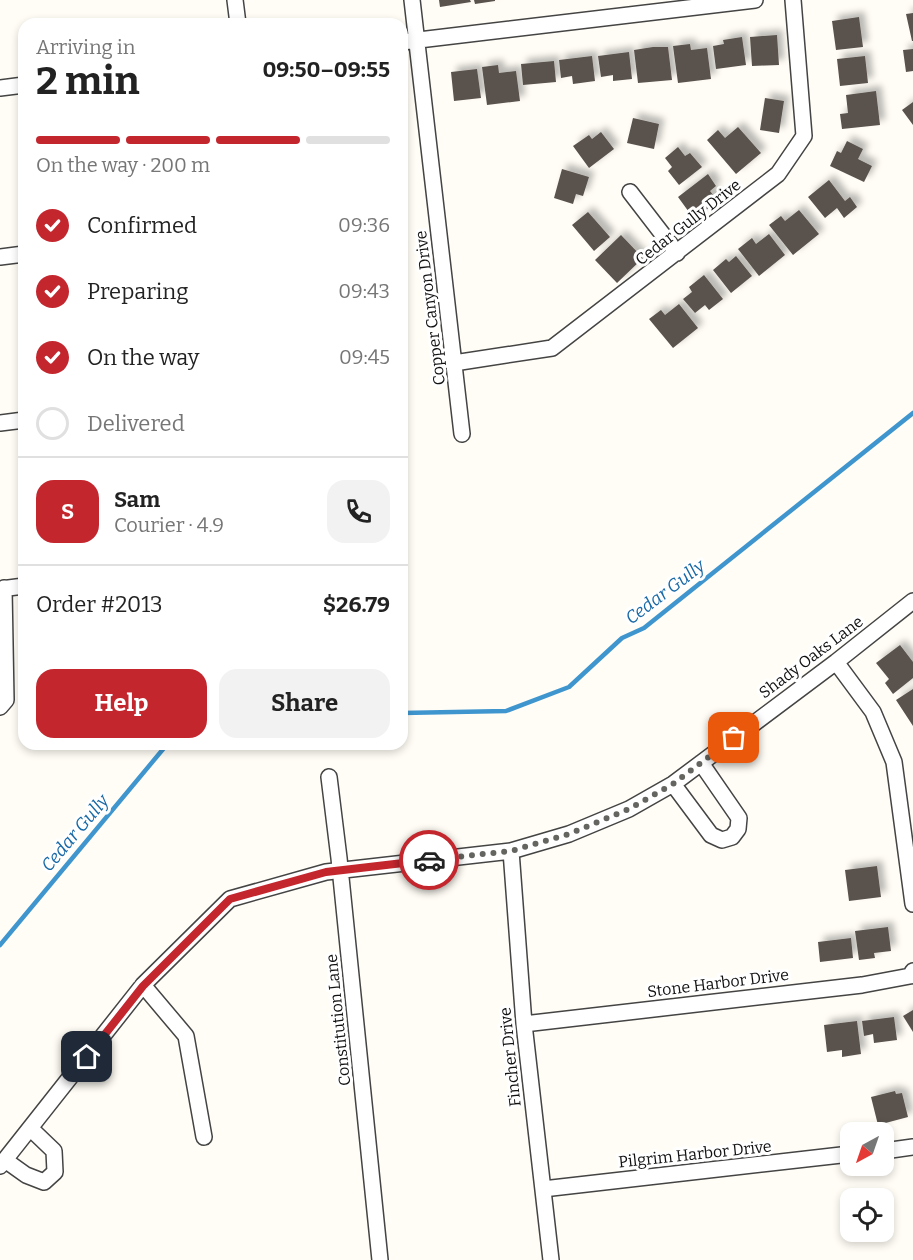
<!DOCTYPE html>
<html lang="en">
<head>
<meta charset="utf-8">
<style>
  :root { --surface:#fff; --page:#f2f2f2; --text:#222; --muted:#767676; --line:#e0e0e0; --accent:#c4262e }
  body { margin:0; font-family:Bitter,serif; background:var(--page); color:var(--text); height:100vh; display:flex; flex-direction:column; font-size:22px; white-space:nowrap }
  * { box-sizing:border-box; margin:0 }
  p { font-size:20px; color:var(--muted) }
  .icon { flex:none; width:33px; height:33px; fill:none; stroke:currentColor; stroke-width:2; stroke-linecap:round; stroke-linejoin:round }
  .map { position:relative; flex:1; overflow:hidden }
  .panel { position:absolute; left:18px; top:18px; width:390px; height:732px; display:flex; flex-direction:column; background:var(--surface); border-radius:18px; box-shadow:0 3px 9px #0003 }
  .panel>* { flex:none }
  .needle { width:39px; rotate:220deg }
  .buttons { position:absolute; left:840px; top:1122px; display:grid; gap:12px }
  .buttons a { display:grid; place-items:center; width:54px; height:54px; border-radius:12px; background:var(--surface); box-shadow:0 3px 9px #0003; font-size:30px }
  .pin { position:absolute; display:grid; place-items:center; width:51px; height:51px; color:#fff; margin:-26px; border-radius:12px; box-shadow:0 3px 9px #0006 }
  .courier { position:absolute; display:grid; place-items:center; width:60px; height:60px; margin:-30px; border:4px solid #c4262e; border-radius:50%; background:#fff; color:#222; box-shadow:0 2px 8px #0007 }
  .overview em { font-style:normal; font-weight:700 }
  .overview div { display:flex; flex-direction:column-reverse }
  .overview { display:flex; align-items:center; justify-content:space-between; height:102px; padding:0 18px }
  h1 { font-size:39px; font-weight:700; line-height:45px }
  .bar { display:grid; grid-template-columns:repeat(4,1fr); gap:9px 6px; align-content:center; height:72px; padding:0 18px }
  .bar i { height:8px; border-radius:4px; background:var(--line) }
  .bar .on { background:var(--accent) }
  .bar p { grid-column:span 4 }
  .line { display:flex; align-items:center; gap:15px; padding:0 18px; border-top:2px solid var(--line) }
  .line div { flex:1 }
  .round { display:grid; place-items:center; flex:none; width:63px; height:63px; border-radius:18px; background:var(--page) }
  ol { padding:0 18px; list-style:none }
  li { display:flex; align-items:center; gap:18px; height:66px }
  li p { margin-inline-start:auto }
  li .icon { padding:6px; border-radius:50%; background:var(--accent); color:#fff; stroke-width:4 }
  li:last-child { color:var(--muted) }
  li i { width:33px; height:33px; border:3px solid var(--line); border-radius:50% }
  .cta { display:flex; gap:12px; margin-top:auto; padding:12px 18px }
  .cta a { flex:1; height:69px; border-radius:18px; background:var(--accent); color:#fff; font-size:24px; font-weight:700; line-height:69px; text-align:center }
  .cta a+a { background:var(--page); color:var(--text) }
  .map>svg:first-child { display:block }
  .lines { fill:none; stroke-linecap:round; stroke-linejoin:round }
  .stream { stroke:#3f96cf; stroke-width:4.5 }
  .building { fill:#5a524d; filter:url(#shadow) }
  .street-casing { stroke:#444; stroke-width:18 }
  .street { stroke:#fff; stroke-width:15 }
  .done { stroke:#646461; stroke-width:6; stroke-dasharray:0 10.8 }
  .route { stroke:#c4262e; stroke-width:8 }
  .labels { text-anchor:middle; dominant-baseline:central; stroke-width:6; stroke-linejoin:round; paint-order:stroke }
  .street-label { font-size:16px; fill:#111; stroke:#fff }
  .water-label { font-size:18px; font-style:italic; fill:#1768a6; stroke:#fff }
</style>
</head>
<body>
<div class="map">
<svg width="913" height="1260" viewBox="0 0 913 1260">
  <defs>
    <filter id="shadow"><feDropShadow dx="5.5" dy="-5.5" stdDeviation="3" flood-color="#0004"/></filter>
  </defs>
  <rect width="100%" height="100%" fill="#fffdf5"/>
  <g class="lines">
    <path class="stream" d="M402 713 506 711 569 687 622 638 644 628 913 413
      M0 945 164 748 175 744"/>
  </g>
  <path class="building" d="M439 0H470L471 2 440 7Z
    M474 0H495V1L475 4Z
    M913 13V41H912L906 14Z
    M859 17 863 47 836 50 832 21Z
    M777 35 779 65 752 66 750 37Z
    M742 37 746 65 716 69 713 46 724 44 723 40Z
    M690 44 691 50 707 48 711 79 678 83 673 46Z
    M653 47H668L672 80 638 83 634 50Z
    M913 49V71L906 72 903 50Z
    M629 52 632 79 613 81V75L601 77 598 56Z
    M592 56 595 81 573 84 572 76 561 78 559 60Z
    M865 56 868 83 840 86 837 59Z
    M554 61 556 82 523 85 521 64Z
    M498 65 499 73 516 71 520 101 487 105 482 67Z
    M477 69 481 98 454 101 451 72Z
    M876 91 880 125 842 129 840 114 848 113 846 95Z
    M765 98 784 101 779 133 760 130Z
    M913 102V125L902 110Z
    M633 118 659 124 654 149 627 143Z
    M738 127 761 153 736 174 707 140 718 130 725 138Z
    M601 132 614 149 589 168 573 146 589 135 592 139Z
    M847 141 863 149 858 159 872 166 864 182 830 166 837 151 841 153Z
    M678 147 685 156 690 153 702 167 679 185 668 171 672 167 665 158Z
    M562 169 589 177 583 196 576 194 573 204 554 198Z
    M708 174 716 186 710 191 718 201 694 219 678 197Z
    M829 180 845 201 850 197 857 207 844 218 837 208 825 218 808 197Z
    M799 210 819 234 793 255 769 225 781 216 785 221Z
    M588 212 610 237 594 251 572 225Z
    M769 234 785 255 759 276 738 249 752 238 756 244Z
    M621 235 643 258 617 283 595 260Z
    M736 256 752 276 731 293 713 270 726 259 729 262Z
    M704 275 723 299 709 310 705 305 695 313 683 299 692 292 689 287Z
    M679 304 698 328 673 348 649 319 661 310 665 315Z
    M900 645 913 662V678L893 694 885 683 889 679 876 663Z
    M913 689V726L896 700Z
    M877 866 881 897 849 901 845 870Z
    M888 927 891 951 874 953 875 958 859 960 855 931Z
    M851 938 853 958 820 962 818 942Z
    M913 1010V1032L903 1016Z
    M894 1017 897 1040 874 1043 873 1034 864 1036 862 1021Z
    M857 1021 861 1054 842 1057V1050L827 1052 824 1025Z
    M895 1091 896 1094 902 1093 908 1117 878 1125 871 1097Z"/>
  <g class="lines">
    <g class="street-casing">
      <path id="street" d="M235 0 238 24
        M412 0 462 434
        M402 42 755 0
        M0 88 24 85
        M630 192 677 253
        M0 257 24 254
        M454 363 552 348 778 174 804 136 793 0
        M0 423 24 420
        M0 589 24 586
        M836 662 873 712 894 762 913 904
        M0 707 6 700 4 588
        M329 777 339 858 380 1260
        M673 784 711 835 722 840 732 837 738 829 739 818 701 763
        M511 851 524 1024 551 1260
        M143 985 186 1036 204 1137
        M524 1024 862 985 910 976 913 971
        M884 1151 913 1147
        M5 1160 26 1175 44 1182 55 1172 54 1151 30 1128
        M0 1166 143 985 230 899 326 872 511 851 569 834 629 809 673 784 836 662 913 601
        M543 1189 850 1154"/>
    </g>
    <use href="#street" class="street"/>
  </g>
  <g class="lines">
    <path class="done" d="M429 860 511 851 569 834 629 809 673 784 734 738"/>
    <path class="route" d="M87 1057 143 986 230 899 326 872 429 860"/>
  </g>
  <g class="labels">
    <g class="street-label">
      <text transform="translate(688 222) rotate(-38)">Cedar Gully Drive</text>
      <text transform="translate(430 308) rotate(-97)">Copper Canyon Drive</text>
      <text transform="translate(811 657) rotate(-37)">Shady Oaks Lane</text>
      <text transform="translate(718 983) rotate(-7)">Stone Harbor Drive</text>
      <text transform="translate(338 1020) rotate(-96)">Constitution Lane</text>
      <text transform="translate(510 1057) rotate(-96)">Fincher Drive</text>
      <text transform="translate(695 1154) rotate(-6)">Pilgrim Harbor Drive</text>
    </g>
    <g class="water-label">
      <text transform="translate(665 592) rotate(-37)">Cedar Gully</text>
      <text transform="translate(75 833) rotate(-50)">Cedar Gully</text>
    </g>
  </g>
</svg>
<div class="buttons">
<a><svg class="needle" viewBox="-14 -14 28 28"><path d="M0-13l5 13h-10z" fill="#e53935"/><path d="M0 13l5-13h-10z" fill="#767676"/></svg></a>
<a><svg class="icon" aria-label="locate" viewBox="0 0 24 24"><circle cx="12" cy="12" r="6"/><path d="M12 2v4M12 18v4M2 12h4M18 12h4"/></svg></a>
</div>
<div class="pin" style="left:734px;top:738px;background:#ea580c"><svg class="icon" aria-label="bag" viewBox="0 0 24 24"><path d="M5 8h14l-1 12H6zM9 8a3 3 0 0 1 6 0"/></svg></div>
<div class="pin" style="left:87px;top:1057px;background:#1f2937"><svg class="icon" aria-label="home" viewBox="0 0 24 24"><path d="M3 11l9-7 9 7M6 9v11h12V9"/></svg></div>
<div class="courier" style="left:429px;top:860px"><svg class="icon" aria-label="car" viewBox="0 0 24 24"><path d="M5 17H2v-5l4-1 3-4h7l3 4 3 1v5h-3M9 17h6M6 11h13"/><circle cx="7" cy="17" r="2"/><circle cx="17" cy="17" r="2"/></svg></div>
<section class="panel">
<div class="overview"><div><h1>2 min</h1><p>Arriving in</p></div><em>09:50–09:55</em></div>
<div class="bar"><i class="on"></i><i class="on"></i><i class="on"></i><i></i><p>On the way · 200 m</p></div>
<ol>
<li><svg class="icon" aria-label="check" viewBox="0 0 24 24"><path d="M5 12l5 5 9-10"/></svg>Confirmed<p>09:36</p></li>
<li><svg class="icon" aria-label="check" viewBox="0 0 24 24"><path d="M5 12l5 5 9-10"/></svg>Preparing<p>09:43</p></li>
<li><svg class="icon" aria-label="check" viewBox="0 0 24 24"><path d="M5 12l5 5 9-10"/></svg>On the way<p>09:45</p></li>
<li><i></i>Delivered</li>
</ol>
<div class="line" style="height:108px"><b class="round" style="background:var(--accent);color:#fff">S</b><div><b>Sam</b><p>Courier · 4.9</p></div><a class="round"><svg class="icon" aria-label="phone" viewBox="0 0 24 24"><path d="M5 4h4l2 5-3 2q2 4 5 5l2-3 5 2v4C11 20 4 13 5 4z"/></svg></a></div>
<div class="line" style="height:78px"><div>Order #2013</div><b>$26.79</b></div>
<div class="cta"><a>Help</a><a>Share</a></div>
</section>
</div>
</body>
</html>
